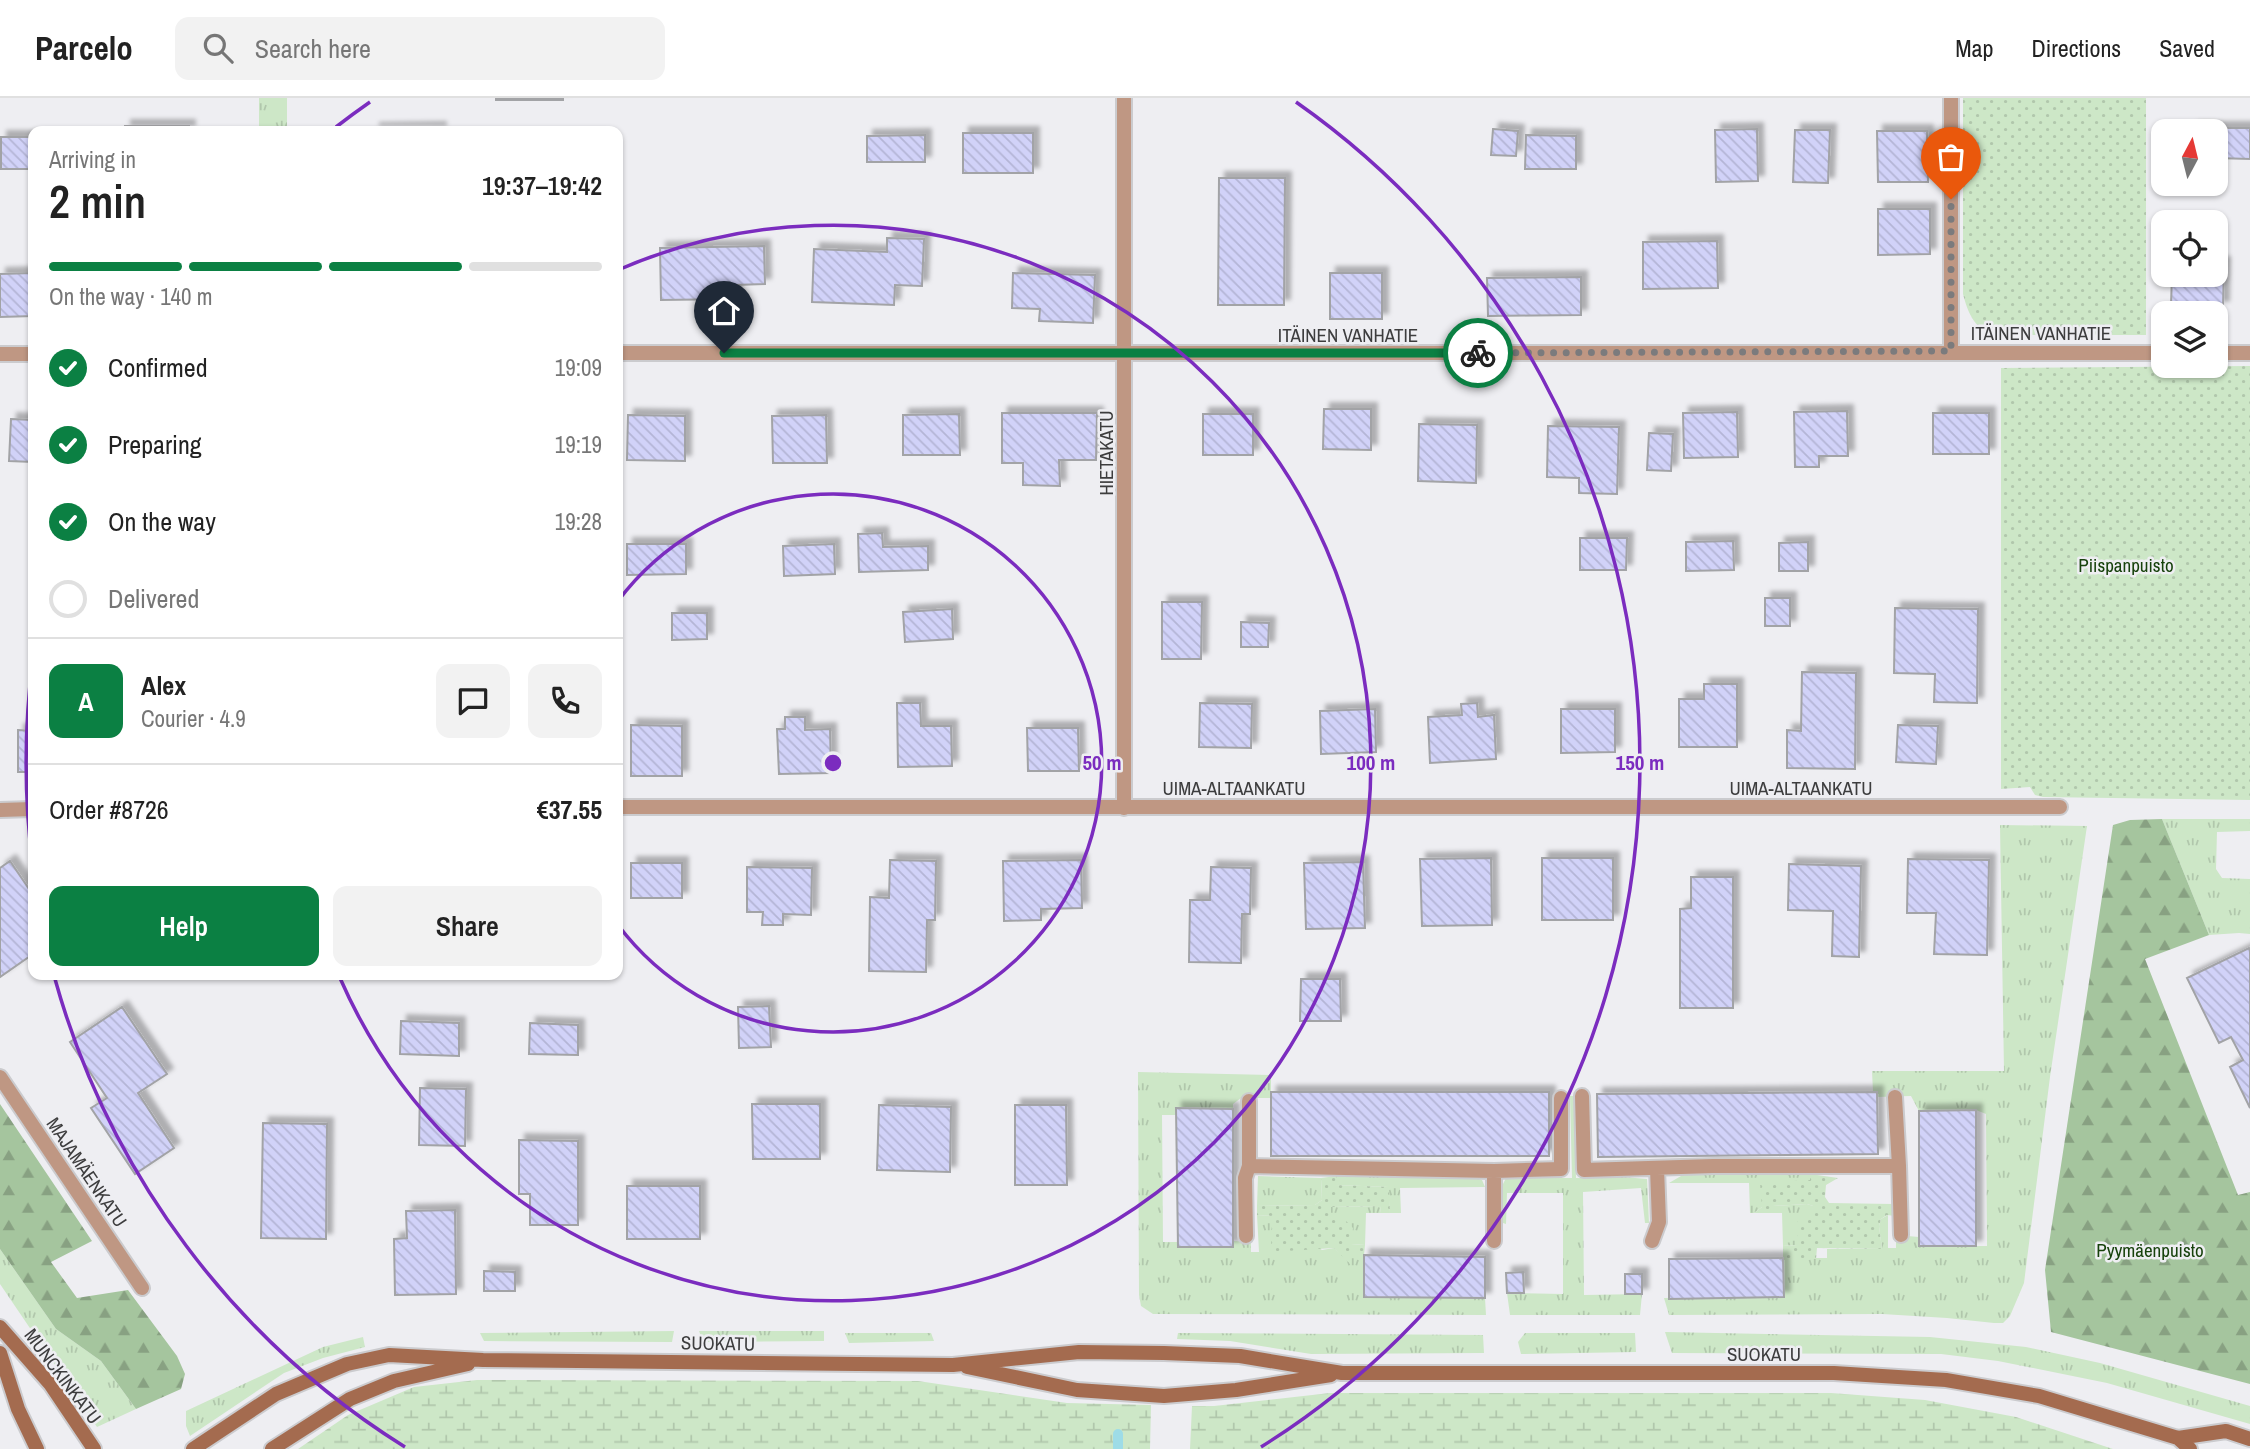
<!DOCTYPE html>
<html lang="en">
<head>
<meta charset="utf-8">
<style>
  :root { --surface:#fff; --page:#f2f2f2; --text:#222; --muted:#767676; --line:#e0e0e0; --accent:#0b8043 }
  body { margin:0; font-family:"Archivo Narrow",sans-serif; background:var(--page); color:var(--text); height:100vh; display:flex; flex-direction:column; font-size:26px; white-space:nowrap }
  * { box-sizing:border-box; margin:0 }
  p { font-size:23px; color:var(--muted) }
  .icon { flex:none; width:38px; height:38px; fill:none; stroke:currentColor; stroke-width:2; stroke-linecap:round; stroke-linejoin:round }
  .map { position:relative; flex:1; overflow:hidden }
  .sheet { position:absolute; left:28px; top:28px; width:595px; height:854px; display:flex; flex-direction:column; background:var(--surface); border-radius:14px; box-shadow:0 2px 5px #0004 }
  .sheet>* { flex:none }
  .needle { width:46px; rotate:7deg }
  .buttons { position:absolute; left:2151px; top:21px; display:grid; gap:14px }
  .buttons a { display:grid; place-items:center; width:77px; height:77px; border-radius:14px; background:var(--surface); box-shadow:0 2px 5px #0004; font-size:35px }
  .pin { position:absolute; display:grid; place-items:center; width:60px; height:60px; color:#fff; margin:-72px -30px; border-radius:50% 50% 50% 0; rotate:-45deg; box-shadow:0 0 7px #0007 }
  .pin .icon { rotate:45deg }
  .courier { position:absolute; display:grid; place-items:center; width:70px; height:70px; margin:-35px; border:5px solid #0b8043; border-radius:50%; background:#fff; color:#222; box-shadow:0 2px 9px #0007 }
  .overview em { font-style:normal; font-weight:600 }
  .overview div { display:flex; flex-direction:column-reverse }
  .overview { display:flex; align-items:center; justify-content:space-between; height:119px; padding:0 21px }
  h1 { font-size:46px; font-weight:600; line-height:52px }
  .bar { display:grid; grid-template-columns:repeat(4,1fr); gap:10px 7px; align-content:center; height:84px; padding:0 21px }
  .bar i { height:9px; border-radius:5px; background:var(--line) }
  .bar .current { background:var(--accent) }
  .bar p { grid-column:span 4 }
  .line { display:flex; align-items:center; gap:18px; padding:0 21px; border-top:2px solid var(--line) }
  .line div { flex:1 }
  .round { display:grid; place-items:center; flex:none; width:74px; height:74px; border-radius:14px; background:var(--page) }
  ol { padding:0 21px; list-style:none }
  li { display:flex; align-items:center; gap:21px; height:77px }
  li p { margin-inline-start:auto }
  li .icon { padding:7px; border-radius:50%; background:var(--accent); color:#fff; stroke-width:4 }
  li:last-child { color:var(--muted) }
  li i { width:38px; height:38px; border:4px solid var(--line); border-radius:50% }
  .action { display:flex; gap:14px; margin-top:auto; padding:14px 21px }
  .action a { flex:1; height:80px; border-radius:14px; background:var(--accent); color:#fff; font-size:28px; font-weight:600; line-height:80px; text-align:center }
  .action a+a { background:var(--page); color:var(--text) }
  header { display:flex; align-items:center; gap:42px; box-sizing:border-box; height:98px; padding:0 35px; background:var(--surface); border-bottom:2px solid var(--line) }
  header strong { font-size:33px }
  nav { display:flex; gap:38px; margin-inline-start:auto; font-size:24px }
  .search { width:490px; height:63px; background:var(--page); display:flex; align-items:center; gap:18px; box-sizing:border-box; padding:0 24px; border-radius:14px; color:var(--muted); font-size:26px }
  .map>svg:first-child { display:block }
  .grass { fill:url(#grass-tufts) }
  .forest { fill:url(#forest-firs) }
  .wetland { fill:url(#wetland-marsh) }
  .park { fill:url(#park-dots) }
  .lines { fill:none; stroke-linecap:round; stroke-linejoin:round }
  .stream { stroke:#9edce7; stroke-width:10 }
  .building { fill:url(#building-back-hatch); stroke:#a2a3a6; stroke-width:2; filter:url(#shadow) }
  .lane-casing { stroke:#cbcbce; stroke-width:18 }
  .street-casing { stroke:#cbcbce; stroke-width:18 }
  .secondary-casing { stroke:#cbcbce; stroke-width:18 }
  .lane { stroke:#bf9783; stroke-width:14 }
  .street { stroke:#bf9783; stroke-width:14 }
  .secondary { stroke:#a46b4f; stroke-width:14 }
  .done { stroke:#7b7b7d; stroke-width:7; stroke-dasharray:0 12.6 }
  .route { stroke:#0b8043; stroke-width:9 }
  .ring { fill:none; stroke:#7b2cbf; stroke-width:3.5 }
  .labels { text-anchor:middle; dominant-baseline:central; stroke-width:5; stroke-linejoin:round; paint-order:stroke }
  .street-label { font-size:19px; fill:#3d3d3e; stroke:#eeeef2 }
  .park-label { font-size:19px; fill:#17420c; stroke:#eeeef2 }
  .centre { fill:#7b2cbf; stroke:#eeeef2; stroke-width:3.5 }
  .ring-label { font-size:21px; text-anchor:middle; font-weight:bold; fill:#7b2cbf; stroke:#eeeef2; stroke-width:5; stroke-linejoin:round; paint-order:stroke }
</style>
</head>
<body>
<header>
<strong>Parcelo</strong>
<div class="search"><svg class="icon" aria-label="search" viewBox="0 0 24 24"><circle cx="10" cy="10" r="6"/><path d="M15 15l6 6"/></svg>Search here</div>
<nav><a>Map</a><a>Directions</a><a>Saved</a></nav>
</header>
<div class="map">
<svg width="2250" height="1351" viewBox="0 0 2250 1351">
  <defs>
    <pattern id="grass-tufts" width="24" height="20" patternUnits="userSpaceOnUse" patternTransform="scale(1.75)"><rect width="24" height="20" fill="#cde7c7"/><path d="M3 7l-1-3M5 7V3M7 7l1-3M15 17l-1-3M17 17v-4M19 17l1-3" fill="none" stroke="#b1c7ac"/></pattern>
    <pattern id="forest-firs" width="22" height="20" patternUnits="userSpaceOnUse" patternTransform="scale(1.75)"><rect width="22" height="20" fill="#a5c59e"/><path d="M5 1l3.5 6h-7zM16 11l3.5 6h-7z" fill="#88a182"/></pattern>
    <pattern id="wetland-marsh" width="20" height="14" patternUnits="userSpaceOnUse" patternTransform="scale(1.75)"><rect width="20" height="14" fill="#cde7c7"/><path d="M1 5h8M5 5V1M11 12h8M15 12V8" fill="none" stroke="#b1c7ac"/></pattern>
    <pattern id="park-dots" width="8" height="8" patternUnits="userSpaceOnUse" patternTransform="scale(1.75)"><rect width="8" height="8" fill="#cde7c7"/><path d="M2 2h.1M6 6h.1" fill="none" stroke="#b1c7ac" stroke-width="1.8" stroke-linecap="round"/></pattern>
    <pattern id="building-back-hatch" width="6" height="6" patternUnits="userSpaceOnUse" patternTransform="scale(1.75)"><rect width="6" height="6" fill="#d1d2f8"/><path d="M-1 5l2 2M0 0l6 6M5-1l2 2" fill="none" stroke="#b4b5d6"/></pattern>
    <filter id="shadow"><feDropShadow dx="6" dy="-6" stdDeviation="2" flood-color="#0004"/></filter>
  </defs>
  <rect width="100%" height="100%" fill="#eeeef2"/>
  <path class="grass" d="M259 0H287V33H259Z
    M2162 721H2250V733L2217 734 2216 771 2222 780 2250 781V836L2239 835 2209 837Z
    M2000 727 2087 728 2050 979 2024 1185 2010 1218 2003 1225H1994L1947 1220 1882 1216 1669 1217 1664 1200 1783 1198V1160H1827V1151H1882L1879 1128 1881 1121 1888 1117V1150H1896V1137L1919 1139 1920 1148H1987L1986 1016 1976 1012 1919 1013 1911 998 1877 999V994H1873L1872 973H2004Z
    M1138 974 1271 977V1000H1241L1233 1006V1011L1175 1009 1176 1017H1162L1163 1144H1177L1178 1149 1233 1143 1251 1144V1154H1259L1257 1117 1272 1118 1322 1152 1334 1150 1350 1164V1157H1364V1199L1485 1200 1486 1217 1153 1216 1141 1208 1139 1197Z
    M1570 998H1575L1576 1080 1623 1079 1647 1081 1649 1125H1645L1641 1090 1583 1094 1584 1197 1642 1196 1640 1217H1510L1507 1195 1563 1196V1095H1507L1506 1126 1503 1125V1086L1506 1080H1572Z
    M1700 1075 1810 1076 1811 1082 1762 1109 1754 1115H1750L1749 1085H1669L1681 1078Z
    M1258 1078 1321 1080 1322 1102 1315 1107 1257 1108Z
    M1336 1078 1472 1079 1482 1082 1485 1089 1400 1090 1401 1115H1390L1388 1089 1336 1087Z
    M1807 1106 1813 1108V1120L1797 1147 1783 1148 1782 1115H1772V1108Z
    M1380 1108 1381 1115H1366L1365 1147 1351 1146 1331 1119 1330 1109Z
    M0 1151 56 1231 101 1263 136 1311 97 1329 0 1186Z
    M674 1233 672 1244 484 1243 480 1235Z
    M699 1233H824V1243L703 1244Z
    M1665 1234 1930 1239 2026 1249 2100 1265 2250 1308V1326L2107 1285 1998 1263 1941 1256 1672 1255Z
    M845 1235H931L934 1243 849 1245Z
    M1178 1235 1483 1237 1484 1255 1311 1256 1230 1243 1177 1241Z
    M1525 1235H1635L1636 1254 1521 1256 1518 1244Z
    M363 1239 365 1249 323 1260 284 1275 190 1338 186 1328V1313L323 1249Z"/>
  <path class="forest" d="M2162 721 2209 837 2145 861 2238 1097 2250 1094V1286L2051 1234 2045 1172 2113 727 2130 722Z
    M0 1006 92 1143 51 1164 77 1200 128 1192 177 1258 185 1276 181 1291 136 1311 101 1263 56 1231 0 1151Z"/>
  <path class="wetland" d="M477 1282 918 1283 1067 1305 1151 1307 1150 1351H298L348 1317 414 1289Z
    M1330 1295H1831L1925 1302 2016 1319 2113 1351H1190L1192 1308H1214Z"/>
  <path class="park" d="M1963 0H2146V237H1989C1973 226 1968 215 1963 196Z
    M2250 268V702L2043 699 2035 697 2030 689 2001 691V270Z
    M1810 1076 1838 1080 1826 1087 1825 1099 1829 1105 1893 1106 1895 1118 1887 1117 1881 1121 1879 1128 1882 1151 1817 1150 1816 1161 1783 1160V1148L1797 1147V1120H1813V1108L1807 1106 1773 1108 1772 1115H1754L1762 1109 1760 1085 1810 1082Z
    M1336 1078V1087L1389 1089 1390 1115H1381L1380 1108 1331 1109V1119L1344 1121 1353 1130 1351 1146 1365 1147 1364 1157H1351L1350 1166 1334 1150 1271 1154 1272 1118 1257 1117V1108L1315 1107 1322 1102 1321 1080Z"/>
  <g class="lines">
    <path class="stream" d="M1118 1336V1351"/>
  </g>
  <path class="building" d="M496 0H563V2H496Z
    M125 28H189V33H125Z
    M440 30V33H374V31Z
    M2193 30H2250V61L2216 60V33H2193Z
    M1493 31 1518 33 1516 58 1491 57Z
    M1757 31 1758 83 1716 84 1715 32Z
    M1795 32H1830L1828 85 1793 84Z
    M1877 33H1927L1928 84H1878Z
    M963 35H1033V75H963Z
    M925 37V64H867V38Z
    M1526 37 1576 38V71H1525Z
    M1 39H33V71H1Z
    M1219 80H1285L1284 207H1218Z
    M1878 111H1930V156L1878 157Z
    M887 140 924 141 922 188 895 187 894 207 812 204 814 151 887 154Z
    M1717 143 1718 190 1643 191V144Z
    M764 148 765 186 735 187V201L661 202 660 150Z
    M2216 165H2224L2223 209 2171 207 2172 177H2216Z
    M33 175V218L0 219V176Z
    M1013 175 1095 177 1093 225 1039 223 1040 211 1012 210Z
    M1330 175H1382V221H1330Z
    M1581 179V217L1488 218 1487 180Z
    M1324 311H1371V352L1323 351Z
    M1847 313 1848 358H1819V369H1795L1794 314Z
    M1737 314 1738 359 1684 360 1683 315Z
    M1002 315H1097L1096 362H1059L1060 388 1023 387V365H1002Z
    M1933 315H1989V356H1933Z
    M959 316 960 357H903V317Z
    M1203 316H1253V357H1203Z
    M628 317 685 318V363L627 362Z
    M826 317 827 365H773L772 318Z
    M11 321 33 322V364L9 363Z
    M1419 326 1477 327 1476 385 1418 383Z
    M1548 328 1619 329 1617 396 1579 395V380L1547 379Z
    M1649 335 1673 336 1671 373 1647 372Z
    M882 435 883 449 928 448V472L859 474 858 436Z
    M1580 440H1627L1626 472H1580Z
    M1733 443 1734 472 1686 473V444Z
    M1808 444V473H1779V445Z
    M627 446H686V476L627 477Z
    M834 446 835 476 784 478 783 448Z
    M1765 500H1790V528H1765Z
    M1162 504H1202L1201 561H1162Z
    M1895 510 1978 511 1977 605 1934 604 1935 576 1894 575Z
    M952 511 953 541 905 544 903 514Z
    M672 515H707V541L672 542Z
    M1241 524 1269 525 1268 549H1241Z
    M1802 574 1856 575 1855 671 1787 670V632L1801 633Z
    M1704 586H1737V649H1679V601H1704Z
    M897 605H920L921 628H951L952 668 898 669Z
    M1200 605 1252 606 1251 650 1199 649Z
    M1477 605 1478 619 1494 617 1496 661 1430 665 1428 619 1462 617 1461 606Z
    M1375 611 1376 654 1321 656 1320 613Z
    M1561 611H1615V654L1561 655Z
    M785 619H805V632L830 631 831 675 779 676 777 631H785Z
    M631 627 682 628V678H631Z
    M1898 627 1938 628 1936 666 1896 664Z
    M1027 630H1078L1079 673H1028Z
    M18 632 33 633V674H18Z
    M1491 760 1492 827 1422 828 1420 761Z
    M1542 760H1613V822H1542Z
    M1908 761 1989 762 1987 857 1934 856 1936 815H1907Z
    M890 762 936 763 935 822H927L926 874 869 873 870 799 889 800Z
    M1081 762 1082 810 1041 811V822L1004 823 1003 763Z
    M10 763 33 797V856L0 879V770Z
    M1363 764 1365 830 1306 831 1304 765Z
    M631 765H682V800H631Z
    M1789 766 1861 768 1859 859 1832 858 1833 813 1788 812Z
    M747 769 812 770 811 817 783 816V827H762L763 814H747Z
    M1211 769 1251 770 1250 816H1242L1241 865 1189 864 1190 802H1210Z
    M1691 779H1733V910H1680V811L1691 810Z
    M2249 850 2250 852V1010L2230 969 2243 962 2231 939 2219 945 2187 880Z
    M1301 881H1340L1341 923H1300Z
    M769 908 771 949 739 950 738 909Z
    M122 909 167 976 138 995 174 1050 135 1076 91 1010 107 1000 70 944Z
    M401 923 459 925V958L400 956Z
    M530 925 578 927V957L529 956Z
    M420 990 466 991 465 1048 419 1047Z
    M1271 994H1549V1058H1271Z
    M1877 994 1878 1056 1598 1059 1597 996Z
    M752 1006H820V1061H753Z
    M879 1007 951 1009 950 1074 877 1072Z
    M1015 1007H1066L1067 1087H1015Z
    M1176 1010 1233 1011V1149H1178Z
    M1976 1012V1148H1919V1013Z
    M263 1025 327 1026 326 1141 261 1140Z
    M519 1042 578 1043V1127H530V1096H519Z
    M627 1088H700V1141H627Z
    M455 1112 456 1196 395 1197 394 1141 407 1140 406 1113Z
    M1364 1157 1485 1159V1200L1364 1199Z
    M1783 1160 1784 1199 1669 1201V1161Z
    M484 1173 515 1174V1193H484Z
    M1523 1174 1524 1195H1507L1506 1175Z
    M1625 1176H1642V1196H1625Z"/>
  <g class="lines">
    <g class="lane-casing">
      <path id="lane" d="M1582 998 1584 1072 1713 1068H1899L1895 999
        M1249 1003V1068L1494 1073V1143
        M1899 1068 1901 1137
        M1494 1073 1561 1071V1000
        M1246 1138 1245 1080 1249 1068
        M1652 1143 1659 1124 1657 1070"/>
    </g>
    <g class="street-casing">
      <path id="street" d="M1124 0V710
        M1951 0V253
        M618 255H2163
        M2216 255H2250
        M0 256H33
        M618 709H2060
        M0 712 33 711
        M0 979 142 1190"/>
    </g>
    <g class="secondary-casing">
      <path id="secondary" d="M0 1229 51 1287 94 1351
        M0 1255 18 1311 37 1351
        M967 1269 1077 1292 1164 1298 1236 1292 1331 1277
        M2178 1340 2226 1333 2250 1341
        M193 1351 276 1296 347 1266 389 1257 483 1262 953 1267 1079 1254 1164 1255 1240 1258 1342 1275H1834L1946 1282 2039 1298 2178 1340 2190 1351
        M272 1351 350 1301 394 1283 468 1266"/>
    </g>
    <use href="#lane" class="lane"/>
    <use href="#street" class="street"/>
    <use href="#secondary" class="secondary"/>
  </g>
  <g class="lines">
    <path class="done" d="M1478 255 1951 253V101"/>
    <path class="route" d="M724 255H1478"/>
  </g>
  <g class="ring">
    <path d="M618 503A269 269 0 1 1 618 827"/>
    <path d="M618 172A538 538 0 1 1 340 880"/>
    <path d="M405 1349A807 807 0 0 1 55 881M33 770A807 807 0 0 1 33 560M336 29A807 807 0 0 1 370 4M1296 4A807 807 0 0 1 1261 1349"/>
  </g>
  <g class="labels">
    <g class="street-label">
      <text x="2041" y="235">ITÄINEN VANHATIE</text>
      <text x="1348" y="237">ITÄINEN VANHATIE</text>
      <text transform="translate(1106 355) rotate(-90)">HIETAKATU</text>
      <text x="1234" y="690">UIMA-ALTAANKATU</text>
      <text x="1801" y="690">UIMA-ALTAANKATU</text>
      <text transform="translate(87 1074) rotate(56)">MAJAMÄENKATU</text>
      <text transform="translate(718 1245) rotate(1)">SUOKATU</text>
      <text x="1764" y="1256">SUOKATU</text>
      <text transform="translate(63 1278) rotate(53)">MUNCKINKATU</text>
    </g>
    <g class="park-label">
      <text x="2126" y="467">Piispanpuisto</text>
      <text x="2150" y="1152">Pyymäenpuisto</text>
    </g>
  </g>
  <circle cx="833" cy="665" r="10" class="centre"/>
  <g class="ring-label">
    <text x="1102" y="672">50 m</text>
    <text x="1371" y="672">100 m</text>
    <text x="1640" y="672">150 m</text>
  </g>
</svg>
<div class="buttons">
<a><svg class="needle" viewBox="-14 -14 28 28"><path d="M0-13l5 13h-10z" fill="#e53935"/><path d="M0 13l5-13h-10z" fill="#767676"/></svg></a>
<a><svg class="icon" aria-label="locate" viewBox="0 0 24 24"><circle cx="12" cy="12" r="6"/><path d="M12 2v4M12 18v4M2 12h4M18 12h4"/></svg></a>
<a><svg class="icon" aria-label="layers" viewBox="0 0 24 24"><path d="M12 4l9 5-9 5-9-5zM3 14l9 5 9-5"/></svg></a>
</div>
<div class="pin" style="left:1951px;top:101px;background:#ea580c"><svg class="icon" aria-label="bag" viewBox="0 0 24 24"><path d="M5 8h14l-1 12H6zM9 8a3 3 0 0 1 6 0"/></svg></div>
<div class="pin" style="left:724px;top:255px;background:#1f2937"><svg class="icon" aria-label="home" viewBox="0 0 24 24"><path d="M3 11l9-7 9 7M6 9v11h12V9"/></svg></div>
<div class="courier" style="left:1478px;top:255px"><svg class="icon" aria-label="bike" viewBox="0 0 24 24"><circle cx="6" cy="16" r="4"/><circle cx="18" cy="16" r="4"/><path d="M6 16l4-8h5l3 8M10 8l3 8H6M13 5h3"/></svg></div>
<section class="sheet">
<div class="overview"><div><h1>2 min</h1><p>Arriving in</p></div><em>19:37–19:42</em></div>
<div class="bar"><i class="current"></i><i class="current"></i><i class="current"></i><i></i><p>On the way · 140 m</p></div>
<ol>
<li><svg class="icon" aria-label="check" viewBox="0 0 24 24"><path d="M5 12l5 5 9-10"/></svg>Confirmed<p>19:09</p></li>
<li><svg class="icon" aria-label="check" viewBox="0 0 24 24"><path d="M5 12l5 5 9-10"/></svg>Preparing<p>19:19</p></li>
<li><svg class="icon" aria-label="check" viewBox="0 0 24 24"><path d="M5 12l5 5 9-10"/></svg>On the way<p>19:28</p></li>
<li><i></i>Delivered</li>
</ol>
<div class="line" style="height:126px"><b class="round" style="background:var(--accent);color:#fff">A</b><div><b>Alex</b><p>Courier · 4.9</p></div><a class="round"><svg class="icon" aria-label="chat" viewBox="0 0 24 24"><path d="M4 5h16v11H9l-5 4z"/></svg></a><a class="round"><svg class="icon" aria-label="phone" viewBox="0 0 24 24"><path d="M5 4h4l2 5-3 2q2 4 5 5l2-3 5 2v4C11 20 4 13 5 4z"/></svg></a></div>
<div class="line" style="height:91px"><div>Order #8726</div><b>€37.55</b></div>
<div class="action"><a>Help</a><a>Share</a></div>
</section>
</div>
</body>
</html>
